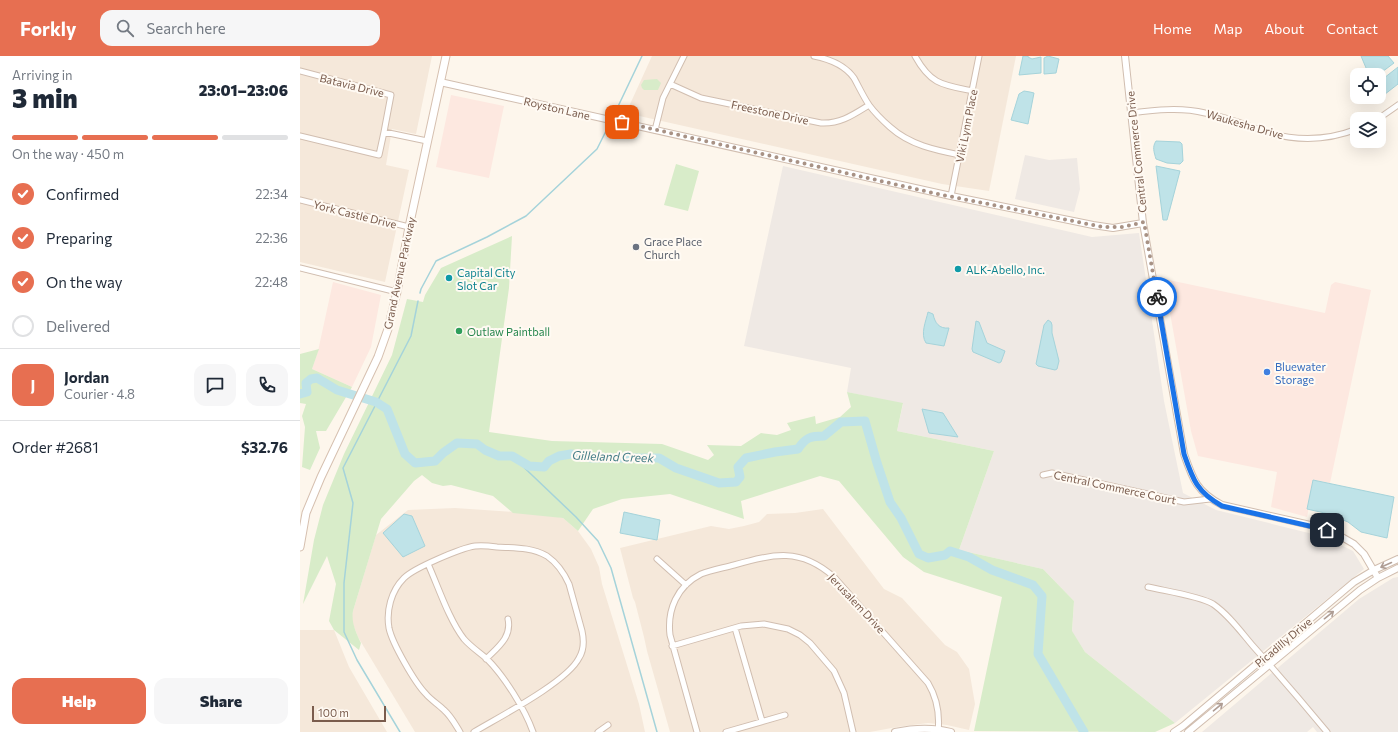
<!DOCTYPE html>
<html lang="en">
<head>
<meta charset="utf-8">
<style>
  :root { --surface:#fff; --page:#f6f6f7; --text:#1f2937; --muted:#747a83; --line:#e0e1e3; --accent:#e76f51 }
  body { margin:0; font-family:Commissioner,sans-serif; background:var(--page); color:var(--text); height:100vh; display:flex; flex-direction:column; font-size:15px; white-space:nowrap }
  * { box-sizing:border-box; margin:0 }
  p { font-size:13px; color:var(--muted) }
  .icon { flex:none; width:22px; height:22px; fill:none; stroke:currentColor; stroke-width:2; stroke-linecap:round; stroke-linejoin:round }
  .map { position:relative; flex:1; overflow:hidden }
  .sheet { display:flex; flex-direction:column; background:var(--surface); width:300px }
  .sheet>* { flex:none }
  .fabs { position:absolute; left:1050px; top:12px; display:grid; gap:8px }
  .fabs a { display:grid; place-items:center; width:36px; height:36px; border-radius:8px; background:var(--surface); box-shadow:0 4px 16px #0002; font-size:20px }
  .scale { position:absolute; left:12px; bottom:10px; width:74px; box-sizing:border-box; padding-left:4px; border:2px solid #7a5c4d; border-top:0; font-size:11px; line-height:14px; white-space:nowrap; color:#7a5c4d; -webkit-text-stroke:3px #fffaf3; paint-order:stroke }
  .pin { position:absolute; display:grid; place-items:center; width:34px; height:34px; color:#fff; margin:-17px; border-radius:8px; box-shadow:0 2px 6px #0006 }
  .courier { position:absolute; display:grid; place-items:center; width:40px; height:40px; margin:-20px; border:3px solid #1a73e8; border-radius:50%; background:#fff; color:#222; box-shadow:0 1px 5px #0007 }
  .head em { font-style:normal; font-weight:800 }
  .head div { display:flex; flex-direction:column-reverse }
  .head { display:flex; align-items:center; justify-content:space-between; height:68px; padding:0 12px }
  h1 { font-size:26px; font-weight:800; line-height:30px }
  .bar { display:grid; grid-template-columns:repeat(4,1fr); gap:6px 4px; align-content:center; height:48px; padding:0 12px }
  .bar i { height:5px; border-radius:3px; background:var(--line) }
  .bar .selected { background:var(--accent) }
  .bar p { grid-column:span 4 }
  .line { display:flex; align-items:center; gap:10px; padding:0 12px; border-top:1px solid var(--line) }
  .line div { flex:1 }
  .round { display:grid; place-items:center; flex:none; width:42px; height:42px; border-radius:12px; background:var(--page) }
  ol { padding:0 12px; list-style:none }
  li { display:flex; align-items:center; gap:12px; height:44px }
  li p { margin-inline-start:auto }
  li .icon { padding:4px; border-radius:50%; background:var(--accent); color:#fff; stroke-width:4 }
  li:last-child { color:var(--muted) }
  li i { width:22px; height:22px; border:2px solid var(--line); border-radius:50% }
  .button { display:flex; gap:8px; margin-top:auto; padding:8px 12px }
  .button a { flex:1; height:46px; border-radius:12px; background:var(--accent); color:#fff; font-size:16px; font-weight:800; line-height:46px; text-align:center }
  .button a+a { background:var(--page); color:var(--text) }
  header { display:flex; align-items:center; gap:24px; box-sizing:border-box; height:56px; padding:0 20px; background:var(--accent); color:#fff }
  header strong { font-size:19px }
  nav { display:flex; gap:22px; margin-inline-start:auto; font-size:14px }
  .search { width:280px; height:36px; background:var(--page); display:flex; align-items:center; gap:10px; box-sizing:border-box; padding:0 14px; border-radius:12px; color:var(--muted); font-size:15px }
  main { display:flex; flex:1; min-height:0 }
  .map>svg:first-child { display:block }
  .residential { fill:#f5e8da }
  .commercial { fill:#fde8e0 }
  .industrial { fill:#efe9e4 }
  .green { fill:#d8ecc9 }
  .water { fill:#bfe3e8; stroke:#a5d3da }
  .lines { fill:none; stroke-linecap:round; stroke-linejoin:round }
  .stream { stroke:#a5d3da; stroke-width:1.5 }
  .river { stroke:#bfe3e8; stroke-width:9 }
  .minor-casing { stroke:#d1beb0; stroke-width:7 }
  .tertiary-casing { stroke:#d1beb0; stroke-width:8 }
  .secondary-casing { stroke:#d6c0b0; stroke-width:9 }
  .minor { stroke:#fff; stroke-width:5 }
  .tertiary { stroke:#fff; stroke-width:6 }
  .secondary { stroke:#fff; stroke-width:7 }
  .oneway { stroke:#af9d94 }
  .done { stroke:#a89285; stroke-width:4; stroke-dasharray:0 7.2 }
  .route { stroke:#1a73e8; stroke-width:5 }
  .worship-dot { fill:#6b7280; stroke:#fffaf3; stroke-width:1.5 }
  .culture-dot { fill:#0f9aa8; stroke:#fffaf3; stroke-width:1.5 }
  .leisure-dot { fill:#2e9e5b; stroke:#fffaf3; stroke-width:1.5 }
  .shop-dot { fill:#3f7fe0; stroke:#fffaf3; stroke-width:1.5 }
  .labels { text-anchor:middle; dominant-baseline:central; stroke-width:4; stroke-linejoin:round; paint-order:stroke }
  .street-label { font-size:11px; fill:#7a5c4d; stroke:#fffaf3 }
  .worship-label { font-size:11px; fill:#5b616d; stroke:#fffaf3; text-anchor:start }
  .culture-label { font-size:11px; fill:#0d838f; stroke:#fffaf3; text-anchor:start }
  .leisure-label { font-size:11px; fill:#27864d; stroke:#fffaf3; text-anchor:start }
  .shop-label { font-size:11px; fill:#366cbe; stroke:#fffaf3; text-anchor:start }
  .water-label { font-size:12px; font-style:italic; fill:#437c86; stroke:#fffaf3 }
</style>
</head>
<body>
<header>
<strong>Forkly</strong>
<div class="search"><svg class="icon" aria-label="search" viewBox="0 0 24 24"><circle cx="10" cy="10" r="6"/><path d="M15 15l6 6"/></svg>Search here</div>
<nav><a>Home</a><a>Map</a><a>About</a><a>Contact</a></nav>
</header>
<main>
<section class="sheet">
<div class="head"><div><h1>3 min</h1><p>Arriving in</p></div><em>23:01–23:06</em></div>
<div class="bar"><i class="selected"></i><i class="selected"></i><i class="selected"></i><i></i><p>On the way · 450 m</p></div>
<ol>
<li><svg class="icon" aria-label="check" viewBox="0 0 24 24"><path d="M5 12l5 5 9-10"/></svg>Confirmed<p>22:34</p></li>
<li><svg class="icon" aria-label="check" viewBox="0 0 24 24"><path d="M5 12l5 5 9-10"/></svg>Preparing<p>22:36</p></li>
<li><svg class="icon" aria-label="check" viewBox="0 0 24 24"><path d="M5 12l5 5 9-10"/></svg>On the way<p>22:48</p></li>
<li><i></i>Delivered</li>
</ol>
<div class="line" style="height:72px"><b class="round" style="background:var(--accent);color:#fff">J</b><div><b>Jordan</b><p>Courier · 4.8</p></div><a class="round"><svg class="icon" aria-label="chat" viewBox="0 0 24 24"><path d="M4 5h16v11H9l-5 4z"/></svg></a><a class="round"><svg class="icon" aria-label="phone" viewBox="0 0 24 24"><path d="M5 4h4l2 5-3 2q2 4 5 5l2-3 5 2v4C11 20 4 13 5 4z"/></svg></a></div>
<div class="line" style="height:52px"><div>Order #2681</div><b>$32.76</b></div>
<div class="button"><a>Help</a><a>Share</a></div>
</section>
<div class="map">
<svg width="1098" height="676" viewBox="0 0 1098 676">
  <rect width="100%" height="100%" fill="#fdf6ec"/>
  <path class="residential" d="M0 0H132L116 78 92 73 86 109 109 114 85 226 0 206Z
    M352 0H716L689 135 642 128 326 57Z
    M155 452 243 458 263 462 278 475 291 493 299 511 302 528 339 648 345 676H115L58 581 51 563 53 555 76 479 108 454Z
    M523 453 584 533 602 542 645 589 657 596 669 613 675 648 669 674 647 669 628 667 597 671 570 676H370L347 595 344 581 335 546 333 542 320 492 411 470 429 473 444 470 459 466 467 458 495 457Z
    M0 574H34L49 611 87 676H0Z"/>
  <path class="commercial" d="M151 39 204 50 189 122 136 111Z
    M864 223 1025 257 1031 229 1035 226 1071 234 1030 427 1014 424 1007 461 971 451 977 416 898 400 891 375Z
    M33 226 81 239 71 291 52 331 12 313 18 295Z"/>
  <path class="industrial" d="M725 99 749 104 777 102 780 133 774 156 715 143Z
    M483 110 792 181 839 177 864 345 883 437 916 454 1025 481 1053 495 1064 513 875 667 785 596 772 576 774 545 743 513 659 494 694 395 597 375 603 348 547 336 551 312 444 290Z
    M1098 521V676H1017L1013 671 1007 676H902L1059 543 1093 522Z"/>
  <path class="green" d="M357 23 361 27 358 34H344L342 32 341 29 344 24Z
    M376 108 399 115 388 155 364 149Z
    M212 180 209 232 189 376 252 385 362 388 408 404 414 399 407 389 441 390 461 377 477 379 491 374 487 367 515 360 516 368 540 361 551 351 547 336 603 347 597 375 694 395 659 494 743 513 774 545 772 575 785 596 875 667 855 676 674 675 702 541 624 516 603 501 539 425 520 420 441 445 444 463 370 438 322 443 293 453 278 475 263 462 213 457 193 440 151 429 143 430 132 427 122 419 114 425 81 463 53 555C51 566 56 577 61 587L59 594 34 574 29 565 36 528 27 500 3 548 14 484 23 449 44 398 92 299 107 243 123 246 125 239 141 212Z
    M19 293 12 313 52 331 26 375H16L20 392 10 414 2 411 5 371 2 360 6 348 0 347V298Z"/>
  <path class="water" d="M723 0H728V1L732 3 741 1V17L719 19Z
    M748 0 759 3 756 17 744 18V2Z
    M1061 0H1088L1094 7 1078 19H1069Z
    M1098 11V28L1080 42 1079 26Z
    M724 35 730 36 734 37 728 68 711 64 719 38Z
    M856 85 880 86 882 88 883 105 880 108 867 107 856 103C854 96 852 91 856 85Z
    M856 110 880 115 867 164H863Z
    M628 256 633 258C635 267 639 273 649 272L644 290 626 287C620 278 626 265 628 256Z
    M748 264 751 266 752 269V277L759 305 757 313 755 314 738 310 736 308 744 269Z
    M676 265 679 266 687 287 705 295 701 306 699 307 673 296 672 293Z
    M622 353 643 357 658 381 629 377Z
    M1013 424 1094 441 1087 482 1061 476 1048 466 1029 458 1007 453Z
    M324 456 360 464 357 484 320 477Z
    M104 458 112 460 125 490 103 501 83 477Z"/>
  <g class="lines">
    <path class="stream" d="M313 61 342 0
      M120 237 121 233 136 205 187 181 226 160 297 93 309 69
      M212 400 276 461 298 485 311 512 357 676
      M100 676 57 604 44 576V527L53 447 43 412 111 280 118 245"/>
    <path class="river" d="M0 338 7 336 6 327 11 323 17 322 37 334 76 346 87 353 105 398 115 407 135 405 143 397 157 387 177 388 185 394 199 400H212L229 410 244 411 249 405 259 400 271 398 291 402H359L376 412 419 427 436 426 440 421 438 411 446 402 475 396 498 393C506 381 511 380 524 380L541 366 565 365 577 407 590 446 601 462 619 498 628 502 645 499 650 495 669 501 692 514 733 529 742 540 738 598 784 676"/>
    <g class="minor-casing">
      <path id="minor" d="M514 0C529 3 545 9 554 22 559 31 563 40 569 49 575 57 582 64 590 71 610 89 635 94 660 99
        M615 0C631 29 643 29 673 35
        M0 15 91 39 84 76
        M370 28 401 42 521 67C540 68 553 59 569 49
        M831 57C855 54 881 51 905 57 927 61 948 70 969 77 998 85 1029 84 1057 73
        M1078 63 1098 49
        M355 74 363 42 384 0
        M0 80 79 99 84 76 127 85
        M651 140 679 0
        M0 144 109 171
        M0 212 97 236
        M743 419 752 417 884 446 910 443
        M357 503 386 529
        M128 508C138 530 149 564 164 583 171 591 179 596 187 603 204 620 225 653 233 676
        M848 531C865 535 900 540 913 548 929 559 941 576 953 590 978 618 1003 647 1027 676
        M435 572 462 665
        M372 590 441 570 464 568 488 573 500 579 510 587 534 615 544 637 553 676
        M186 603C198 591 212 581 208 563
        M160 676C155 668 151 660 144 654 138 648 131 644 126 638 115 627 92 587 89 572 86 555 91 535 104 522 114 512 161 492 175 490 182 489 190 490 197 491 214 492 231 491 247 500 257 507 264 517 269 528L282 575C284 584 284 594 279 602 267 626 199 661 174 676
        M298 676 308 669
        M397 676 370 579C367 554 377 530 401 518 411 514 423 512 434 509 474 498 500 491 534 521L628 627C637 642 640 658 638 676
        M426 676 485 659"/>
    </g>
    <g class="tertiary-casing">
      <path id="tertiary" d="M825 0 843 167 884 398C893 424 897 436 922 449L1019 471 1035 477 1054 488 1064 498 1078 522
        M140 26 651 140 793 169 813 172 843 167
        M595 676C614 672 632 671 651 676
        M874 676 883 670 1054 526 1074 514 1098 503
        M888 676 1060 534 1078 522 1098 512"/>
    </g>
    <g class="secondary-casing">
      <path id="secondary" d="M0 491 6 457 21 421 78 301 88 273 97 236 109 171 146 0"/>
    </g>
    <use href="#minor" class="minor"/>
    <use href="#tertiary" class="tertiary"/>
    <use href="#secondary" class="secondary"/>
  </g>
  <defs><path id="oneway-shaft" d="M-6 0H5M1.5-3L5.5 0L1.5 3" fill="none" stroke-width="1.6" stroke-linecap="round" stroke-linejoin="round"/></defs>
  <g class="oneway">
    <use href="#oneway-shaft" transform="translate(1086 509) rotate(156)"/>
    <use href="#oneway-shaft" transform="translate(1029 559) rotate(-39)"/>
    <use href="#oneway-shaft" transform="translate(918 651) rotate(-40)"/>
  </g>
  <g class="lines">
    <path class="done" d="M322 66 638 138 803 171H823L844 166 857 241"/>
    <path class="route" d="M857 241 884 398C893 424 897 436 922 450L1027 474"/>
  </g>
  <circle class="worship-dot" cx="336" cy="191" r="4"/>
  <g class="culture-dot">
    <circle cx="658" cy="213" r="4"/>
    <circle cx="149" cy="222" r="4"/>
  </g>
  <circle class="leisure-dot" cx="159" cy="275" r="4"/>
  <circle class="shop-dot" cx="967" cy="316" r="4"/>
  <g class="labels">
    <g class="street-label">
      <text transform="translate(52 29) rotate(14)">Batavia Drive</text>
      <text transform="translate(257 52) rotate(13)">Royston Lane</text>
      <text transform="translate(470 56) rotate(12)">Freestone Drive</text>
      <text transform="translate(945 68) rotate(16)">Waukesha Drive</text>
      <text transform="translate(666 70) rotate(-79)">Viki Lynn Place</text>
      <text transform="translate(836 96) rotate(-96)">Central Commerce Drive</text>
      <text transform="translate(55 158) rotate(14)">York Castle Drive</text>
      <text transform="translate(99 217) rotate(-78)">Grand Avenue Parkway</text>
      <text transform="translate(815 431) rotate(12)">Central Commerce Court</text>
      <text transform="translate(557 547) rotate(47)">Jerusalem Drive</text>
      <text transform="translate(983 586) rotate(-40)">Picadilly Drive</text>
    </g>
    <g class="worship-label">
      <text x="344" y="185">Grace Place<tspan x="344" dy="13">Church</tspan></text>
    </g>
    <g class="culture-label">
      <text x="666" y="213">ALK-Abello, Inc.</text>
      <text x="157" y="216">Capital City<tspan x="157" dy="13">Slot Car</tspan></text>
    </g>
    <g class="leisure-label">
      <text x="167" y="275">Outlaw Paintball</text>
    </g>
    <g class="shop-label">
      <text x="975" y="310">Bluewater<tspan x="975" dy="13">Storage</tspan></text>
    </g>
    <g class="water-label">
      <text transform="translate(313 400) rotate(2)">Gilleland Creek</text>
    </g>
  </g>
</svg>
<div class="fabs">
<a><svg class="icon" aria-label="locate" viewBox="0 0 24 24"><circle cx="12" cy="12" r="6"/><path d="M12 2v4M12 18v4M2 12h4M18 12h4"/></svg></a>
<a><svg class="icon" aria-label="layers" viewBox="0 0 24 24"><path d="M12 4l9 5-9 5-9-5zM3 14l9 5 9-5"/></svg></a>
</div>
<div class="scale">100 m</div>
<div class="pin" style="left:322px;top:66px;background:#ea580c"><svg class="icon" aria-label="bag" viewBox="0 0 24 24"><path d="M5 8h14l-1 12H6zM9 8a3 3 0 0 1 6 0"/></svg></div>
<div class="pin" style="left:1027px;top:474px;background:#1f2937"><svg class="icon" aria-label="home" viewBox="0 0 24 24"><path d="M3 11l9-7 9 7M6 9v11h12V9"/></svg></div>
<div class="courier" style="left:857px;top:241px"><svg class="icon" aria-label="bike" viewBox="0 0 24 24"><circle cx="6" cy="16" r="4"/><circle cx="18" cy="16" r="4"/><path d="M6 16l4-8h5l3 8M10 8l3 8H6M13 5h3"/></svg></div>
</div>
</main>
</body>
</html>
